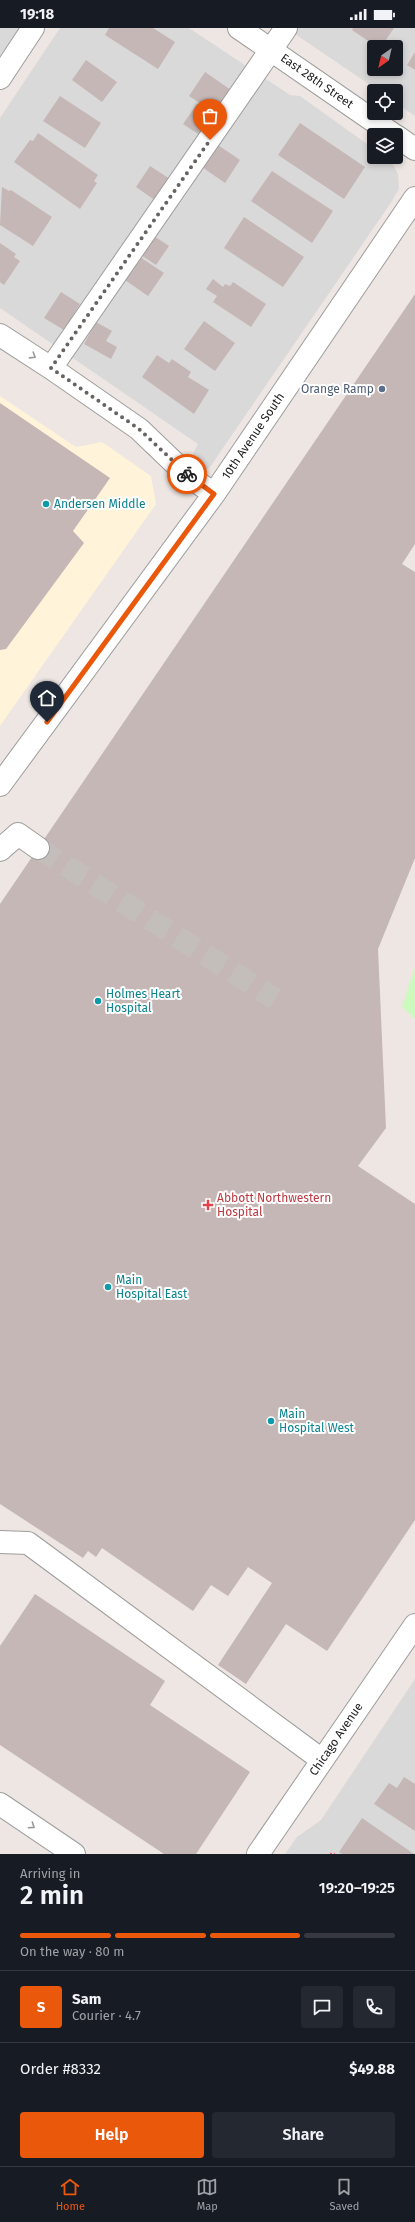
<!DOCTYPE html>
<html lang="en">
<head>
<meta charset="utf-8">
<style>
  :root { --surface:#171b24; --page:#242831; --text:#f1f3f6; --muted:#9ea1a6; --line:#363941; --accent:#ea580c }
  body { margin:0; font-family:"Fira Sans",sans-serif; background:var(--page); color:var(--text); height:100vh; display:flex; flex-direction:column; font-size:15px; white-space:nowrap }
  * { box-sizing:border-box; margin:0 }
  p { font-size:13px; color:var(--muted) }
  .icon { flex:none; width:22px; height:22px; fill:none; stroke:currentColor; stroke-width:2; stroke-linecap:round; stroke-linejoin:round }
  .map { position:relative; height:1826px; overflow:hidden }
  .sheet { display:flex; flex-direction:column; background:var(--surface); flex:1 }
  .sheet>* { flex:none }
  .needle { width:26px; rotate:214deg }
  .controls { position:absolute; left:367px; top:12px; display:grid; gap:8px }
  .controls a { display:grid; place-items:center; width:36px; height:36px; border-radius:4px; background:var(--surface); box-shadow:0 2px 6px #0003; font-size:20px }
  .pin { position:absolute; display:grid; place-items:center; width:34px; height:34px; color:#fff; margin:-41px -17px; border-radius:50% 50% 50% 0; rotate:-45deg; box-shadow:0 0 4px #0007 }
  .pin .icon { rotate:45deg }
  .courier { position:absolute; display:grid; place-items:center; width:40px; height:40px; margin:-20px; border:3px solid #ea580c; border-radius:50%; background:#fff; color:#222; box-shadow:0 1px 5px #0007 }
  .head em { font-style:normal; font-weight:600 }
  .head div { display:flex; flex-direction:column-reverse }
  .head { display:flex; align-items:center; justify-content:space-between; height:68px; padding:0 20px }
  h1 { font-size:26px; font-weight:600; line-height:30px }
  .bar { display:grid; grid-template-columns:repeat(4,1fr); gap:6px 4px; align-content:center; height:48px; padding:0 20px }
  .bar i { height:5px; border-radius:3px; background:var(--line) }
  .bar .current { background:var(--accent) }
  .bar p { grid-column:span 4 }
  .line { display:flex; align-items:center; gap:10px; padding:0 20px; border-top:1px solid var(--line) }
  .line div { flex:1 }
  .round { display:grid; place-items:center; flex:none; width:42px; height:42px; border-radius:4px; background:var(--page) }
  .button { display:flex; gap:8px; margin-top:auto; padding:8px 20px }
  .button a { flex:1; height:46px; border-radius:4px; background:var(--accent); color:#fff; font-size:16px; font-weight:600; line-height:46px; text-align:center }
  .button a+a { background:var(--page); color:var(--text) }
  .status { display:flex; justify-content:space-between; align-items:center; height:28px; padding:0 20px; background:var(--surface); direction:ltr }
  .status svg { height:11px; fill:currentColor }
  .tabs { display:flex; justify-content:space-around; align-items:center; height:56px; border-top:1px solid var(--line); background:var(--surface); font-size:11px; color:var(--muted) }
  .tabs a { display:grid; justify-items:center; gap:2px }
  .tabs .current { color:var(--accent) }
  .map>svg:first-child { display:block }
  .residential { fill:#dad9d9; fill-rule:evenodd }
  .education { fill:#fff3da }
  .park { fill:#ccf9be }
  .building { fill:#c5b7b5 }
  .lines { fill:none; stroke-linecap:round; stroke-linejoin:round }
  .minor-tunnel { stroke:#c4beba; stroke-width:22; stroke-dasharray:22 11; stroke-linecap:butt }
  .minor-casing { stroke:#9d9d9d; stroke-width:24 }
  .path { stroke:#f86886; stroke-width:2.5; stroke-dasharray:2 2; stroke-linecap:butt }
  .minor { stroke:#fff; stroke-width:22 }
  .oneway { stroke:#999 }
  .done { stroke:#666361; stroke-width:4; stroke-dasharray:0 7.2 }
  .route { stroke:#ea580c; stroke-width:5 }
  .service-dot { fill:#5c6f8a; stroke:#fff; stroke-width:1.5 }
  .culture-dot { fill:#0f9aa8; stroke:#fff; stroke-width:1.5 }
  .health-dot { fill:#e0444e; stroke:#fff; stroke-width:1.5 }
  .labels { text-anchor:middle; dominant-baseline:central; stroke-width:4; stroke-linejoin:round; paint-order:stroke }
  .street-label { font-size:12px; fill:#1c1c1c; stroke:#fff }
  .service-label { font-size:12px; fill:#4e5e75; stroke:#fff; text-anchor:end }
  .culture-label { font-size:12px; fill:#0d838f; stroke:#fff; text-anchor:start }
  .health-label { font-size:12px; fill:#be3a42; stroke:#fff; text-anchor:start }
</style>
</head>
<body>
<div class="status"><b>19:18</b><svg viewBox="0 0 49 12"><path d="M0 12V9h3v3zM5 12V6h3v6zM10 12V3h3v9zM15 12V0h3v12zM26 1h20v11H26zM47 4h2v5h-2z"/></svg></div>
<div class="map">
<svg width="415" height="1826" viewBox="0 0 415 1826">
  <rect width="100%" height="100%" fill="#eee6e2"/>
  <path class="residential" d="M0 0H19L0 28Z
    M60 0H189L290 67 300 68 374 121V129H385L391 133 398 146 399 161 390 176 210 439 206 441 191 435 192 428 198 416 0 280V90Z
    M286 0H415V88L396 75V63H379ZM374 19H396V41H374Z
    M415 1651V1826H285L297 1809 321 1792Z"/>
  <path class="education" d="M0 368 76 419 102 414 151 448 156 476 0 698Z"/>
  <path class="park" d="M415 939V991L402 979Z"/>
  <path class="building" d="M109 0H153L175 14 158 41 105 7Z
    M353 0H394L381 19H377L352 2Z
    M415 24V42L407 37Z
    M86 32 117 54 102 74 72 52Z
    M205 44 231 62 215 85 189 68Z
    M60 68 101 95 85 120 43 93Z
    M197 76 214 87 201 108 183 96Z
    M300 95 365 139 344 171 278 127Z
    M38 105 98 147 94 153 97 155 80 181 14 134 30 112 33 113Z
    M218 117 240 132 225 155 202 139Z
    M150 138 170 151 156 173 136 159Z
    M272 143 333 183 312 215 251 173Z
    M2 159 9 163 11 162 52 189 33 218 0 197Z
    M244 189 304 229 283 259 224 220Z
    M154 208 169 218 156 237 141 227Z
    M0 215 16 226 14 229 20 233 4 257 0 254Z
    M140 229 164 245 148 268 125 252Z
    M213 251 223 259 225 256 230 258 233 254 266 276 251 299 213 274 217 268 206 261Z
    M61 264 80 276 64 302 44 290Z
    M415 266V516L402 536 415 544V830L378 921 386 1100 358 1138 415 1176V1492L327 1623 286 1596 246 1656 218 1637 272 1555 248 1539 228 1568 211 1557 193 1583 102 1520 96 1529 88 1523 83 1530 0 1476V876Z
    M204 293 235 315 215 343 184 321Z
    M96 294 112 303 106 313 117 319 111 331 84 316Z
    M157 327 169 335 172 331 191 344 188 349 209 362 194 386 142 349Z
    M0 375 110 450 73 503 84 515 6 621 0 622Z
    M35 1566 165 1653 150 1677 250 1744 196 1826H164L0 1717V1618Z
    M404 1749 415 1756V1803L374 1776 389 1755 397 1760Z
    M362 1790 414 1826H342L339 1824Z"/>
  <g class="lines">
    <path class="minor-tunnel" d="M38 820 275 971"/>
    <g class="minor-casing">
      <path id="minor" d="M239 0 394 107
        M0 50 33 0
        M396 108 415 121
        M0 307 51 340 139 401 187 447 214 466
        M51 340 286 0
        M0 757 214 466 415 170
        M0 822 18 806 38 820
        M0 1514 28 1515 322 1732
        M0 1776 74 1826
        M258 1826 415 1597"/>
    </g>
    <path class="path" d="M330 1826H335"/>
    <use href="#minor" class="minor"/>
  </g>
  <defs><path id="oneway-chevron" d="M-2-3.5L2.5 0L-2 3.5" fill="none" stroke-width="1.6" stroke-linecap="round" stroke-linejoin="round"/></defs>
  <g class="oneway">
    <use href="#oneway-chevron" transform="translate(33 328) rotate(32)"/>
    <use href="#oneway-chevron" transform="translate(32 1798) rotate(34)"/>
  </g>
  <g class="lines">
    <path class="done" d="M187 446 139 401 51 340 210 112"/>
    <path class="route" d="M47 694 214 466 187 446"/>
  </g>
  <circle class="service-dot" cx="382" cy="361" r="4"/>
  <g class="culture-dot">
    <circle cx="46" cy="476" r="4"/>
    <circle cx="98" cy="973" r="4"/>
    <circle cx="108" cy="1259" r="4"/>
    <circle cx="271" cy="1393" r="4"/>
  </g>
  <path class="health-dot" d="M206 1171h4v4h4v4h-4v4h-4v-4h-4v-4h4z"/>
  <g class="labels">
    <g class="street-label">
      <text transform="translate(317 53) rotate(35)">East 28th Street</text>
      <text transform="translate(253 408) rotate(-56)">10th Avenue South</text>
      <text transform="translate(336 1711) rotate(-56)">Chicago Avenue</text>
    </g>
    <g class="service-label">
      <text x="374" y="361">Orange Ramp</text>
    </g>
    <g class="culture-label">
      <text x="54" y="476">Andersen Middle</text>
      <text x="106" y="966">Holmes Heart<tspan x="106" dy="14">Hospital</tspan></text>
      <text x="116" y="1252">Main<tspan x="116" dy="14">Hospital East</tspan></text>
      <text x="279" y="1386">Main<tspan x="279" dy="14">Hospital West</tspan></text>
    </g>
    <g class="health-label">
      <text x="217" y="1170">Abbott Northwestern<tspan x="217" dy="14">Hospital</tspan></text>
    </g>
  </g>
</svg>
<div class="controls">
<a><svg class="needle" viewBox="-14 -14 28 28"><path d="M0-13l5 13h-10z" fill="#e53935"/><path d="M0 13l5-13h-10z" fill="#9ea1a6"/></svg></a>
<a><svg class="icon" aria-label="locate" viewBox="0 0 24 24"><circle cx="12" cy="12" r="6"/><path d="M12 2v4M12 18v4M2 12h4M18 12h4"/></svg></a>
<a><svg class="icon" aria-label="layers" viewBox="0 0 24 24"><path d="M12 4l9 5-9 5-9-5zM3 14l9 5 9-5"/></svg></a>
</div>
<div class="pin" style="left:210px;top:112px;background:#ea580c"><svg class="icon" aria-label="bag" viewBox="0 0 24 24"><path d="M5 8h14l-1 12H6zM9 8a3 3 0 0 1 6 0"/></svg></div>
<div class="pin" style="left:47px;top:694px;background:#1f2937"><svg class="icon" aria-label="home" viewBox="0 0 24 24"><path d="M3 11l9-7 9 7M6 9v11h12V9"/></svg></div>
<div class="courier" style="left:187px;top:446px"><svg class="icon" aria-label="bike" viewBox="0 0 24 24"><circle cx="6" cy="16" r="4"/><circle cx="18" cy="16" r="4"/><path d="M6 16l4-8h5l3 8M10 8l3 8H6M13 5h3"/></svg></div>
</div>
<section class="sheet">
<div class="head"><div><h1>2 min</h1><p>Arriving in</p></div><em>19:20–19:25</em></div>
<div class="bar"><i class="current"></i><i class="current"></i><i class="current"></i><i></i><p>On the way · 80 m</p></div>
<div class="line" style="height:72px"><b class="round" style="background:var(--accent);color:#fff">S</b><div><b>Sam</b><p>Courier · 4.7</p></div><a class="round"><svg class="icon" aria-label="chat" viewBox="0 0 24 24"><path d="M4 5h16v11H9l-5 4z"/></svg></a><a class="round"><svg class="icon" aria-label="phone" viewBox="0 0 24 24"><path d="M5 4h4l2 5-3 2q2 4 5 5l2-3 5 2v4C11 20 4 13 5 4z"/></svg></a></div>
<div class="line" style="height:52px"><div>Order #8332</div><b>$49.88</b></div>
<div class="button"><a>Help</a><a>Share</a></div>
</section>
<nav class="tabs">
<a class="current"><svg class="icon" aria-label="home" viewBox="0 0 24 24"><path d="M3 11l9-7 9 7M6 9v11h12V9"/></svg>Home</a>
<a><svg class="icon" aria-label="map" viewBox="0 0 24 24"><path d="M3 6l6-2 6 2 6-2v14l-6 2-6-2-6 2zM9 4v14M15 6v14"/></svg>Map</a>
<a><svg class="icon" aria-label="saved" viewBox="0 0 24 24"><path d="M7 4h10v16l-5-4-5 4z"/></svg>Saved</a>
</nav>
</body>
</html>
